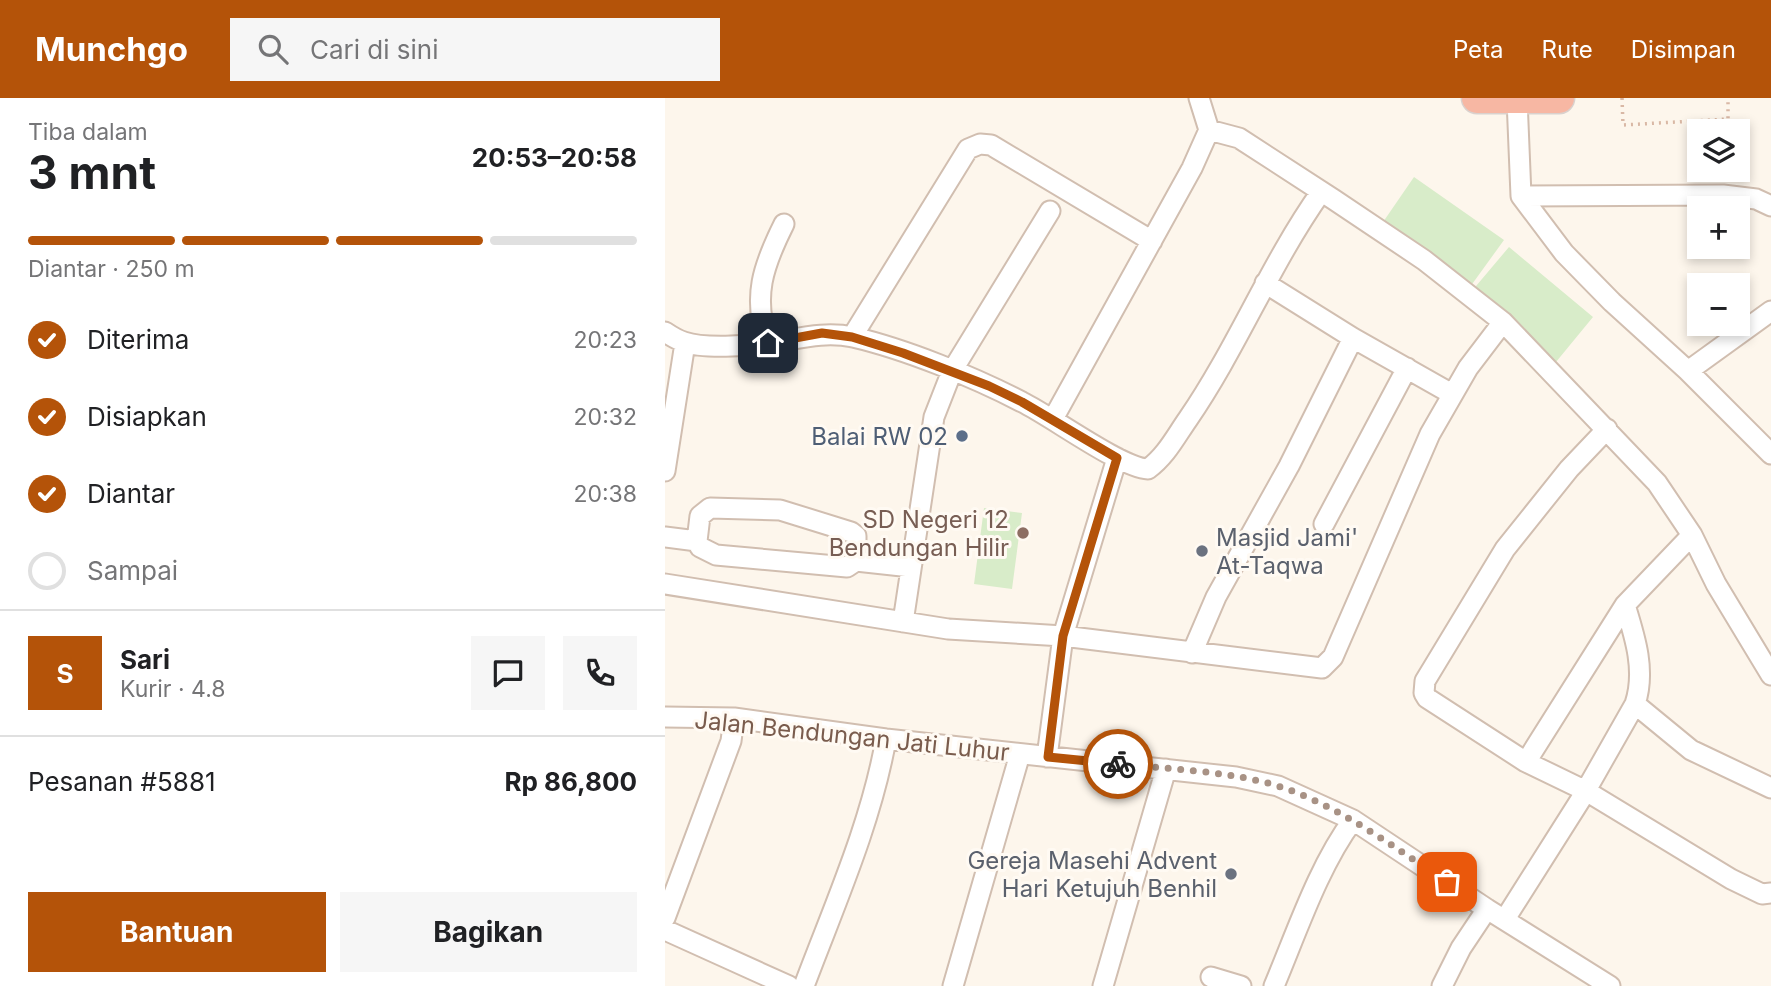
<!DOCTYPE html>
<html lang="id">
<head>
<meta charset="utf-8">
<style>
  :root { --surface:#fff; --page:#f6f6f6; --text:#202124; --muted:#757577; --line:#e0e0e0; --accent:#b45309 }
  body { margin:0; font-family:Inter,sans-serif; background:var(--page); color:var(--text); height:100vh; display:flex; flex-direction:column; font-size:26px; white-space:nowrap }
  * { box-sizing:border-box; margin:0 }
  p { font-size:23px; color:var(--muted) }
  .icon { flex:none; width:38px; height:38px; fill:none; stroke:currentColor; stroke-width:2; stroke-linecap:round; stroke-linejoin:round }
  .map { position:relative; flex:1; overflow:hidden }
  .details { display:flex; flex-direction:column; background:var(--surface); width:665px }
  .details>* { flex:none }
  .buttons { position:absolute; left:1022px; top:21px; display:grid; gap:14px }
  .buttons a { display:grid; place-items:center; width:63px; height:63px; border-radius:0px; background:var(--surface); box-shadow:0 4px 10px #0003; font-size:35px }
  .pin { position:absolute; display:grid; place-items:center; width:60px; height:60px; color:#fff; margin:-30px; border-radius:14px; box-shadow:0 4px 10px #0006 }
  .courier { position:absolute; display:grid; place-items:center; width:70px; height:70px; margin:-35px; border:5px solid #b45309; border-radius:50%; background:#fff; color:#222; box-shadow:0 2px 9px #0007 }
  .overview em { font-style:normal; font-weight:700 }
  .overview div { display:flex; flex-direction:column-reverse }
  .overview { display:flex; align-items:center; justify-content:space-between; height:119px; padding:0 28px }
  h1 { font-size:46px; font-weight:700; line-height:52px }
  .bar { display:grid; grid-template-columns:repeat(4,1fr); gap:10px 7px; align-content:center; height:84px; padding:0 28px }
  .bar i { height:9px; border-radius:5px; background:var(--line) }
  .bar .on { background:var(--accent) }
  .bar p { grid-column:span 4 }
  .line { display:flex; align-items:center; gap:18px; padding:0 28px; border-top:2px solid var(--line) }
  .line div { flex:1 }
  .round { display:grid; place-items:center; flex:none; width:74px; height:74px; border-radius:0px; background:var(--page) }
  ol { padding:0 28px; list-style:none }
  li { display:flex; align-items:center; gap:21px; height:77px }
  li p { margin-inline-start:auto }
  li .icon { padding:7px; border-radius:50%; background:var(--accent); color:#fff; stroke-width:4 }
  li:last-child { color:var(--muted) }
  li i { width:38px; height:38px; border:4px solid var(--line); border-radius:50% }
  .action { display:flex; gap:14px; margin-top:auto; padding:14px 28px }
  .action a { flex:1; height:80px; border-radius:0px; background:var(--accent); color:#fff; font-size:28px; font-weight:700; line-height:80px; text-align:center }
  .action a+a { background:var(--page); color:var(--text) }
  header { display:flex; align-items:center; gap:42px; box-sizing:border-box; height:98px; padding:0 35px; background:var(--accent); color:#fff }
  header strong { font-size:33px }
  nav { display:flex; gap:38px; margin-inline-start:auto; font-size:24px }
  .search { width:490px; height:63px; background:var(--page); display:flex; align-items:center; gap:18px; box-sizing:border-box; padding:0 24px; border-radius:0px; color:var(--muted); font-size:26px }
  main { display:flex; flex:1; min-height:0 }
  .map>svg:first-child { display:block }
  .green { fill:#d8ecc9 }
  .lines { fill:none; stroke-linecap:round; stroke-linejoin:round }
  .minor-casing { stroke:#d1beb0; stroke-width:23 }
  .highway-casing { stroke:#dad1cd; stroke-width:33 }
  .path { stroke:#d9b8a5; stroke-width:3.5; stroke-dasharray:2 5; stroke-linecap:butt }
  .minor { stroke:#fff; stroke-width:19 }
  .highway { stroke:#f7b7a3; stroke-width:30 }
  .done { stroke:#a89285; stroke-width:7; stroke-dasharray:0 12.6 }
  .route { stroke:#b45309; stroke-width:9 }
  .service-dot { fill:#5c6f8a; stroke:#fffaf3; stroke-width:2.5 }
  .education-dot { fill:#8d6e63; stroke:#fffaf3; stroke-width:2.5 }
  .worship-dot { fill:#6b7280; stroke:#fffaf3; stroke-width:2.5 }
  .labels { text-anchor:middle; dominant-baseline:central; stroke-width:6; stroke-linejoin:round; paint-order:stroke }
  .service-label { font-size:24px; fill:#4e5e75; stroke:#fffaf3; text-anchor:end }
  .education-label { font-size:24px; fill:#785e54; stroke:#fffaf3; text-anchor:end }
  .worship-label { font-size:24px; fill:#5b616d; stroke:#fffaf3; text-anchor:start }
  .street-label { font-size:24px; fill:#7a5c4d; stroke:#fffaf3 }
</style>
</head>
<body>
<header>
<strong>Munchgo</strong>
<div class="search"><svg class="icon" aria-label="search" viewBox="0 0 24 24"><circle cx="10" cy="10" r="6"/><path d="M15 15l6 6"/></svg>Cari di sini</div>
<nav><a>Peta</a><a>Rute</a><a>Disimpan</a></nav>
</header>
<main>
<section class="details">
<div class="overview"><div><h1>3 mnt</h1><p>Tiba dalam</p></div><em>20:53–20:58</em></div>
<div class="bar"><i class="on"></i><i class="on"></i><i class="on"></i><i></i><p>Diantar · 250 m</p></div>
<ol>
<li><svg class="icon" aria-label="check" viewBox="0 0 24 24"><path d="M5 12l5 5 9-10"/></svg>Diterima<p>20:23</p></li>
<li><svg class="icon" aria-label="check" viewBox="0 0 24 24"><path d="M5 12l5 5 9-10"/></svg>Disiapkan<p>20:32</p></li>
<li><svg class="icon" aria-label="check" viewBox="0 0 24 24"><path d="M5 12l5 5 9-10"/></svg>Diantar<p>20:38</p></li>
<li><i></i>Sampai</li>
</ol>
<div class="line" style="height:126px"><b class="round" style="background:var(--accent);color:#fff">S</b><div><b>Sari</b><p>Kurir · 4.8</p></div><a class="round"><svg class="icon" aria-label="chat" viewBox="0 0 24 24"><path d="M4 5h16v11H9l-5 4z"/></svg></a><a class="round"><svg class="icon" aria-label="phone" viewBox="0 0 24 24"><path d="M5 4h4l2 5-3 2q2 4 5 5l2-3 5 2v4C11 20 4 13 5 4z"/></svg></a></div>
<div class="line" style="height:91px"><div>Pesanan #5881</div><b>Rp 86,800</b></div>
<div class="action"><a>Bantuan</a><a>Bagikan</a></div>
</section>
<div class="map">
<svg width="1106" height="888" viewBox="0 0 1106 888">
  <rect width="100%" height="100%" fill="#fdf6ec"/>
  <path class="green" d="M749 79 839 142 805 189 716 127Z
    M844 149 928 219 891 264 806 194Z
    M319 410 357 415 347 491 309 486Z"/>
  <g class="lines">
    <g class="minor-casing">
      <path id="minor" d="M852 1 856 98 899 155 947 204 1023 273 1106 356
        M544 32 574 40 668 101 759 162 838 224 992 385 1027 437 1051 486 1106 577
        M856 98 1058 97 1091 101 1106 108
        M600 185 688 240 787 296
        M0 234C6 238 12 242 19 244 38 251 83 248 104 245 133 241 158 233 188 239 240 251 309 279 357 304 386 318 456 370 483 371 501 358 511 338 523 321 573 248 605 166 656 94
        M187 239 303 51 315 46 326 47 487 143
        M103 245C87 199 98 168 119 126
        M1023 273 1106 213
        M388 321 527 70 544 32 534 0
        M942 331 904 371 840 451 760 583 759 595 762 600 861 664 921 693 1066 781 1097 796 1106 795
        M0 373 20 245
        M659 426 742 270
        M0 439 32 443 35 449 51 457 182 469 191 463 246 469
        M32 443 35 418 45 410 115 412 186 434 191 438V463
        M0 486 283 531 398 538 657 570 668 559 765 336 803 270 838 224
        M238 524 269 319 287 273 385 113
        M527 555 551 499 624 368 688 240
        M970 606 1026 652 1106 690
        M0 619 69 620 221 641 571 679 613 688 688 722 822 811 945 888
        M382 659 398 538 452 360
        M861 664 960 507 1027 437
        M0 820 66 643 69 620
        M840 821 916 701 970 606C981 573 970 539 960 507
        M0 832 124 888
        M546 879 576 888
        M139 888C169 808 206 726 221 641
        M288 888 355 656
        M438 888 501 671
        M609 888C631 836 654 767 688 722
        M777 888 796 850 822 811"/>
    </g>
    <g class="highway-casing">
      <path id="highway" d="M812 0H894"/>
    </g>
    <path class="path" d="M957 0 958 27 1063 21V0"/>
    <use href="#minor" class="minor"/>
    <use href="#highway" class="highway"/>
  </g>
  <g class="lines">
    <path class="done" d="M453 666C504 671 564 673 613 688 675 708 728 749 782 784"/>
    <path class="route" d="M103 245 157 235 187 239 238 255 324 288 357 304 452 360 398 538 383 659 453 666"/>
  </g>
  <circle class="service-dot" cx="297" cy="338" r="7"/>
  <circle class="education-dot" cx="358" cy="435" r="7"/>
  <g class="worship-dot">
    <circle cx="537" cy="453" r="7"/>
    <circle cx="566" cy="776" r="7"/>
  </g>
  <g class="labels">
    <g class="service-label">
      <text x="283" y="338">Balai RW 02</text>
    </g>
    <g class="education-label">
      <text x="344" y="421">SD Negeri 12<tspan x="344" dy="28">Bendungan Hilir</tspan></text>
    </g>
    <g class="worship-label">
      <text x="551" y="439">Masjid Jami'<tspan x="551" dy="28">At-Taqwa</tspan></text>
      <text x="552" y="762" text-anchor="end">Gereja Masehi Advent<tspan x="552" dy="28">Hari Ketujuh Benhil</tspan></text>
    </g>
    <g class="street-label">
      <text transform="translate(187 638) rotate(6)">Jalan Bendungan Jati Luhur</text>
    </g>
  </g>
</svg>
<div class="buttons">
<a><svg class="icon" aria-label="layers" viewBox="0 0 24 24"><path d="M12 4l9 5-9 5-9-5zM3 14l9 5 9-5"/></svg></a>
<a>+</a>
<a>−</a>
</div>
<div class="pin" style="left:782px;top:784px;background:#ea580c"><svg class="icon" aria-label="bag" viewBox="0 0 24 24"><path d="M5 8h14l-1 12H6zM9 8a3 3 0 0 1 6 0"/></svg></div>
<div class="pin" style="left:103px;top:245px;background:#1f2937"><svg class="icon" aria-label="home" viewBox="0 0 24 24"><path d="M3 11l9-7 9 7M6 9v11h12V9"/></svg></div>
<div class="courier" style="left:453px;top:666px"><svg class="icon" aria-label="bike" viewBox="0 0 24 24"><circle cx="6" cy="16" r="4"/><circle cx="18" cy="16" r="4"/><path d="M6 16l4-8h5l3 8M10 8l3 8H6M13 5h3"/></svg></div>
</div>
</main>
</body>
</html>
